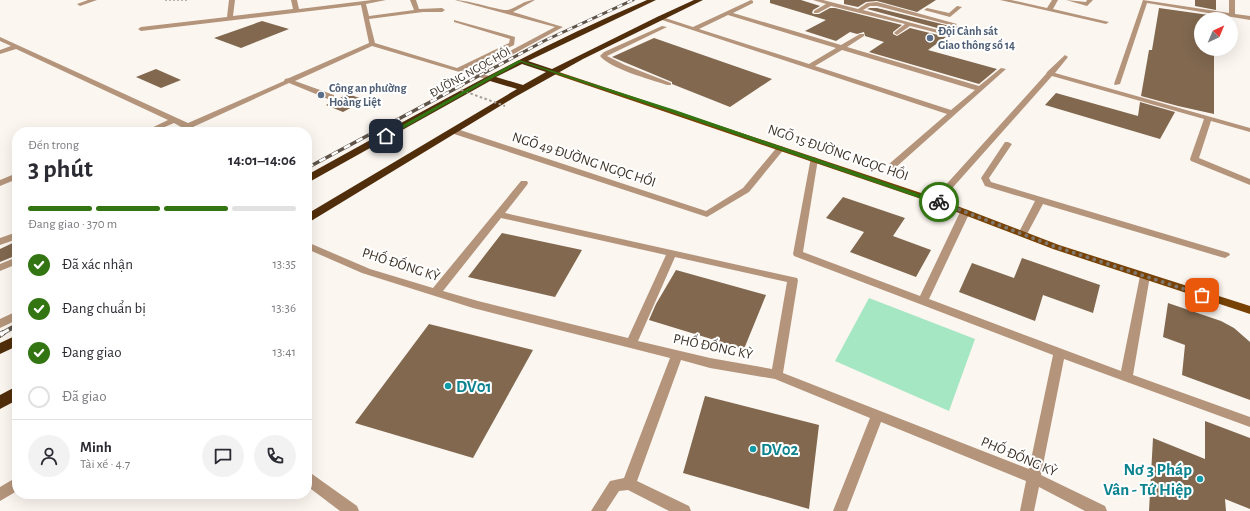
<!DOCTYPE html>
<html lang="vi">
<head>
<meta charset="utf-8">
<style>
  :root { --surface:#fff; --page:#f2f2f3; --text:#2b2b33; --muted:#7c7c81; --line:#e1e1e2; --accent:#337512 }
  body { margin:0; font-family:"Alegreya Sans",sans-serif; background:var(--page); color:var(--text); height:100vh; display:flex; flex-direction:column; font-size:15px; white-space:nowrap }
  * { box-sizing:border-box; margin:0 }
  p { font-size:13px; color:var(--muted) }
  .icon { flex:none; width:22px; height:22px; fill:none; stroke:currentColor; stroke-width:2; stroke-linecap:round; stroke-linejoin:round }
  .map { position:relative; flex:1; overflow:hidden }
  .details { position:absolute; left:12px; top:127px; width:300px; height:372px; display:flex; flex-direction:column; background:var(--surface); border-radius:16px; box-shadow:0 4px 16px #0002 }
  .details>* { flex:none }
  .needle { width:26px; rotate:44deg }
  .tools { position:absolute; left:1194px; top:12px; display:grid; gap:8px }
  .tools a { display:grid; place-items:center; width:44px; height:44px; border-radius:50%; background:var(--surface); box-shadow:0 4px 16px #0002; font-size:20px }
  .pin { position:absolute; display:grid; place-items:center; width:34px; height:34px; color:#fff; margin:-17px; border-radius:8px; box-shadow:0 2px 6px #0006 }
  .courier { position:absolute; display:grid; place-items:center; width:40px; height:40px; margin:-20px; border:3px solid #337512; border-radius:50%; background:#fff; color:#222; box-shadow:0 1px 5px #0007 }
  .overview em { font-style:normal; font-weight:700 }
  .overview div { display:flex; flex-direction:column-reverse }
  .overview { display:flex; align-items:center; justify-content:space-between; height:68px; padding:0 16px }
  h1 { font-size:26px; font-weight:700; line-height:30px }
  .bar { display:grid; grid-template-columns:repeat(4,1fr); gap:6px 4px; align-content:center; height:48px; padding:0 16px }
  .bar i { height:5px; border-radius:3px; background:var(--line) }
  .bar .on { background:var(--accent) }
  .bar p { grid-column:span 4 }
  .line { display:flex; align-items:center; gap:10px; padding:0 16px; border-top:1px solid var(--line) }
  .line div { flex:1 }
  .round { display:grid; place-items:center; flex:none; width:42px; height:42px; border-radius:21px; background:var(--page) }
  ol { padding:0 16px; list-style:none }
  li { display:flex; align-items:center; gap:12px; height:44px }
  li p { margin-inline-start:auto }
  li .icon { padding:4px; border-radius:50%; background:var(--accent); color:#fff; stroke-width:4 }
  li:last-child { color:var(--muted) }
  li i { width:22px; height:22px; border:2px solid var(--line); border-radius:50% }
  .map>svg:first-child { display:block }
  .green { fill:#a5e7c3 }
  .building { fill:#81684f }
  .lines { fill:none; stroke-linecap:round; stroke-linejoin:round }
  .path { stroke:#a59d95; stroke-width:1.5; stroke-dasharray:2 2; stroke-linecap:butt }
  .minor { fill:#b4957b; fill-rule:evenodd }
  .major { fill:#774204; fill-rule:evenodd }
  .highway { fill:#512e0b; fill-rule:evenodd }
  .rail-far3-casing { stroke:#5d5349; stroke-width:3 }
  .rail-far2-casing { stroke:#5d5349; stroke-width:3.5 }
  .rail-far1-casing { stroke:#5d5349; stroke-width:4.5 }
  .rail-casing { stroke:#5d5349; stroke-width:5.5 }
  .rail-far3 { stroke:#fff; stroke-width:2; stroke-dasharray:5.5; stroke-linecap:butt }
  .rail-far2 { stroke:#fff; stroke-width:2.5; stroke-dasharray:7; stroke-linecap:butt }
  .rail-far1 { stroke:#fff; stroke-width:3; stroke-dasharray:9; stroke-linecap:butt }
  .rail { stroke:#fff; stroke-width:4; stroke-dasharray:12; stroke-linecap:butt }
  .path-bridge { stroke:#a59d95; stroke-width:2; stroke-dasharray:2.5 2.5; stroke-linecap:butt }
  .route { fill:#337512 }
  .done { stroke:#81786f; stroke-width:4; stroke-dasharray:0 7.2 }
  .service-dot { fill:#5c6f8a; stroke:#fff; stroke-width:1.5 }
  .culture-dot { fill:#0f9aa8; stroke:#fff; stroke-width:1.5 }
  .labels { text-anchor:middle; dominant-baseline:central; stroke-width:4; stroke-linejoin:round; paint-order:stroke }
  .far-service-label { font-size:12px; font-weight:bold; fill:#4e5e75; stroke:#fff; text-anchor:start }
  .far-street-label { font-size:12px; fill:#3f3429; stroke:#fff }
  .street-label { font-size:14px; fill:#3f3429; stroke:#fff }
  .near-culture-label { font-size:17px; font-weight:bold; fill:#0d838f; stroke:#fff; text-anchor:start }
</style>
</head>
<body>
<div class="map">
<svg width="1250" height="511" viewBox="0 0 1250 511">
  <rect width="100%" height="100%" fill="#fcf6f1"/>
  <path class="green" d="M869 298 975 339 949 411 835 361Z"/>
  <path class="building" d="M770 0H801L820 6 813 10 812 13 814 14H819L830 8H835L902 25 893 32V34L897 36 910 28 946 37 928 50 997 69 979 84 869 52 884 42 865 36 864 32 857 34 850 32 836 41 805 31 826 20 770 3Z
    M844 0H936L917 12 877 1 866 2 858 7 844 4Z
    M1195 0H1216V10L1195 6Z
    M870 8H877L954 27 960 26 952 32 867 9Z
    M1159 8 1216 16V19H1201V49H1214V114L1178 106 1141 96 1149 50H1152Z
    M262 21 289 29 241 48 214 38Z
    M654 38 772 79 730 107 672 84V82L612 57Z
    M156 69 181 80 161 88 136 77Z
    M1056 93 1138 116 1140 102 1175 112 1160 139 1045 105Z
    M348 94 365 100 343 112 326 105Z
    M843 197 905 218 893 236 931 250 916 277 850 252 864 232 826 218Z
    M502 233 582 250 555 297 468 277Z
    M17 241V255L0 262V249Z
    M1022 258 1100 285 1093 313 1043 295 1035 321 959 292 972 263 1014 278Z
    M676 270 766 295 744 349 649 320 656 304Z
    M1168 303 1221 321 1234 328 1250 342V400L1182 375 1185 345 1163 337Z
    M429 324 533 350 473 458 355 423Z
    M705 396 819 425 809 509 683 473Z
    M1205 421 1250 438V509L1225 499 1226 511H1149L1153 438 1205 459Z"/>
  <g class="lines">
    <path class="path" d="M165 0H188"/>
    <path class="minor" d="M88 0H97L80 6 77 4Z
      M229 0H235L233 16 293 9 291 0H297L299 9 372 0H386L366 4 369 16 414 10 410 0H416L419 9 442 8 445 10 442 12H423L369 19 375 43 457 68 509 43 510 39 454 22V20L515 37 514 45 464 70 472 71 555 27 455 0C468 0 501 11 508 10 518 7 524 0 535 0L513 12 563 27 479 73 492 77 493 78 490 80 456 71 372 46 295 81 334 95V99H328L289 83 193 127 199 132H190L174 123 153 132H143L168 120 16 49 0 54V50L11 46 0 41V37L188 123 284 81 285 79 289 78 369 43 361 5 141 31 138 29 141 27 227 17Z
      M751 0 753 1V3L733 13 841 45 860 34H864V36L847 47 979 86 1001 68 1006 69 895 168H889L888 166 889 164 947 114 656 18 659 16 693 27ZM728 15 836 48 809 64 699 29ZM842 50 975 90 951 110 815 66Z
      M813 0H823L858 9 867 3 877 2 957 24 954 26 877 6H870L863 10 953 34 950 36 910 26 897 35 894 33 895 32 905 24 831 6 818 13H814V11L826 4Z
      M1000 0H1011L1047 8 1052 0H1058L1053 9 1109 22 1106 24Z
      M1066 0 1086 2 1087 0H1093L1087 6Z
      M1143 0 1229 13V0H1235V14L1250 16V20L1147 3 1120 84 1115 85 1114 84Z
      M957 6 962 7 950 17 924 10 927 8 949 13Z
      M662 26 667 27 607 56 625 65 671 83V85H667C649 79 611 69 600 56L604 52Z
      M1065 55 1068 57 1055 73 1250 128V132L1211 121 1199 158 1250 179V185L1191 161 1190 159 1204 119 1052 76 939 203H933L931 201 933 199 1046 74 1047 72Z
      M451 129H457L706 211 743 188 778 146H781L785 148 749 192 707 217 451 133Z
      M1005 142H1008L1012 144 989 178 991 182 1229 253 1230 255 1225 258 1221 257 1043 204 1026 236H1020L1018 234 1035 201 985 186 981 178Z
      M811 157H814L818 159 803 252 920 296 960 212 965 209 968 210 970 212 929 299 1121 371 1140 276 1145 273 1149 274 1150 276 1133 375 1250 417V427L1064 359 1041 475 1105 506 1107 511H1085L1039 487 1034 511H1020L1026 481 881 422 847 511H833L870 418 775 379 710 368 681 360 637 481 689 506 691 511H669L628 490 619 491 606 511H591L610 481 624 478 670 358 473 308 362 273 307 249V242L370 269 433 288 521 181H527L528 183 527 185 505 213 797 278 798 280 783 373 1029 469 1053 355 794 256 793 254ZM501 218 666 255 628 338 478 301 443 291ZM675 257 787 282 772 369 710 358 638 341Z
      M17 173V179L0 186V180Z
      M17 232V239L0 245V238Z
      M17 257V264L0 271V264Z
      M17 311V320L0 328V319Z
      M307 472 312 474 357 506 359 511H340L307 486Z
      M17 477V491L0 501V487Z"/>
    <path class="major" d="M553 70 939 199 1059 245 1250 306V314L1053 249 933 203 551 73 550 72Z"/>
    <path class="highway" d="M647 0H656L528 61 552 69 657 17 694 0H703L583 59 515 97 311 221 307 222V214L517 89 490 81 311 181 307 182V175C419 113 529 50 647 0ZM522 64 546 72 523 85 496 77Z
      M17 335V346L0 354V343Z
      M17 386V400L0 409V395Z"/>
    <g class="rail-far3-casing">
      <path id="rail-far3" d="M460 86 546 40 633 0"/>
    </g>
    <g class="rail-far2-casing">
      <path id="rail-far2" d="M307 168 462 85"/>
    </g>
    <g class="rail-far1-casing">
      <path id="rail-far1" d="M1 334 17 325"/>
    </g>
    <g class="rail-casing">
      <path id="rail" d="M0 335 3 333"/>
    </g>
    <use href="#rail-far3" class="rail-far3"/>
    <use href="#rail-far2" class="rail-far2"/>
    <use href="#rail-far1" class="rail-far1"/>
    <use href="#rail" class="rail"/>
    <path class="path-bridge" d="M461 90 505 106"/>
  </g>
  <path class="route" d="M519 60 675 110 942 202 937 204 671 112 521 62 388 137 383 136Z"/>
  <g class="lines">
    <path class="done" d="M939 202 1056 247 1202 295"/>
  </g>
  <g class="service-dot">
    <circle cx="930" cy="38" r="4"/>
    <circle cx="321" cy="95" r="4"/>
  </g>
  <g class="culture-dot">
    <circle cx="448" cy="386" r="4"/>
    <circle cx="753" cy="449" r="4"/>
    <circle cx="1200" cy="479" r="4"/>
  </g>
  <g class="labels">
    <g class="far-service-label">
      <text x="938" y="31">Đội Cảnh sát<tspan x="938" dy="14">Giao thông số 14</tspan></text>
      <text x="329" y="88">Công an phường<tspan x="329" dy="14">Hoàng Liệt</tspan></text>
    </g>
    <g class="far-street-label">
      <text transform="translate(470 72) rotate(-29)">ĐƯỜNG NGỌC HỒI</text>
    </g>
    <g class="street-label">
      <text transform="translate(838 153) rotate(19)">NGÕ 15 ĐƯỜNG NGỌC HỒI</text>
      <text transform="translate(584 160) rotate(18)">NGÕ 49 ĐƯỜNG NGỌC HỒI</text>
      <text transform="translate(401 265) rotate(18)">PHỐ ĐỐNG KỲ</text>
      <text transform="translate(713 347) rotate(12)">PHỐ ĐỐNG KỲ</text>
      <text transform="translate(1019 457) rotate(23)">PHỐ ĐỐNG KỲ</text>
    </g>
    <g class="near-culture-label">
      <text x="456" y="386">DV01</text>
      <text x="761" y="449">DV02</text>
      <text x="1192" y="469" text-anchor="end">Nơ 3 Pháp<tspan x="1192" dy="20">Vân - Tứ Hiệp</tspan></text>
    </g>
  </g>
</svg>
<div class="tools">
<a><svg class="needle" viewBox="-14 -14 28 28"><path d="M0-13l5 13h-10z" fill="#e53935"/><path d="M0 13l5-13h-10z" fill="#7c7c81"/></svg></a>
</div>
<div class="pin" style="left:1202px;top:295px;background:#ea580c"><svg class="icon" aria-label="bag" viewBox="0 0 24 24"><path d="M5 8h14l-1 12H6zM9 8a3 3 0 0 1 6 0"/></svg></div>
<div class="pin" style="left:386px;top:136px;background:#1f2937"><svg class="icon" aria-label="home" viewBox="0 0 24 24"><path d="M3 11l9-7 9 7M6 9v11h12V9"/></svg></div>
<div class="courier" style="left:939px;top:202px"><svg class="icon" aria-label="bike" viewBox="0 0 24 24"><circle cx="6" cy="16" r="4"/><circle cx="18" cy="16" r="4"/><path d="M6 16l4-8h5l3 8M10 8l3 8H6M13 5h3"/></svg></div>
<section class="details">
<div class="overview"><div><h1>3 phút</h1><p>Đến trong</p></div><em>14:01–14:06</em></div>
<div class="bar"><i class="on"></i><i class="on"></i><i class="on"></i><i></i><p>Đang giao · 370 m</p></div>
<ol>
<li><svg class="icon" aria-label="check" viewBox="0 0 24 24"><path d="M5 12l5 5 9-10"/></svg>Đã xác nhận<p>13:35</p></li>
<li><svg class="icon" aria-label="check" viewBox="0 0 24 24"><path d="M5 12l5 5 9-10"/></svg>Đang chuẩn bị<p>13:36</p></li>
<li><svg class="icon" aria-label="check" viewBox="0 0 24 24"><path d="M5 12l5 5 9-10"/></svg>Đang giao<p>13:41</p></li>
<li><i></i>Đã giao</li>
</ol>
<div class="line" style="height:72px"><a class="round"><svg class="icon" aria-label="person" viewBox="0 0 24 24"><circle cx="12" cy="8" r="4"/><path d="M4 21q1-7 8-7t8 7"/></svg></a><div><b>Minh</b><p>Tài xế · 4.7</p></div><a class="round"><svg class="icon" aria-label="chat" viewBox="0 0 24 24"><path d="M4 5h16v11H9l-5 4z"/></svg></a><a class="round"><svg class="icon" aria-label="phone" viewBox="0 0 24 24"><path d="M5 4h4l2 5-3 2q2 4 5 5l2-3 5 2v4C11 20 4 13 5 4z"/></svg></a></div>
</section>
</div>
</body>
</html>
